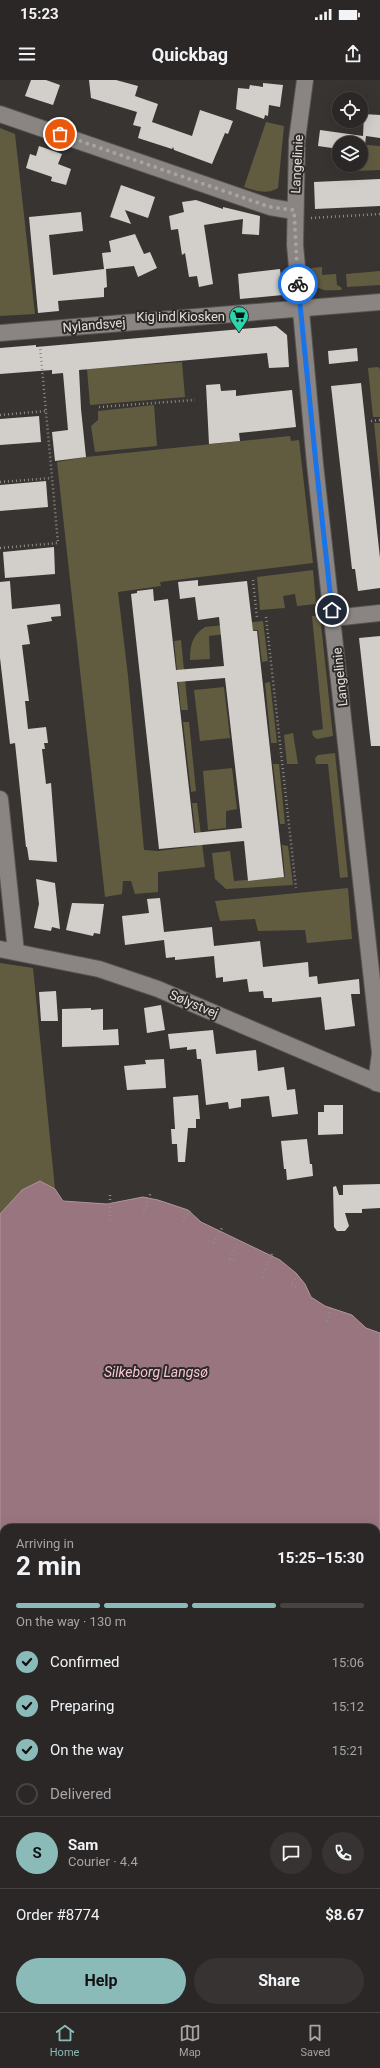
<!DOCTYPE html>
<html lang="en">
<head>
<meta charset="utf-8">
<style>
  :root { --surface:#2a2726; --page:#363332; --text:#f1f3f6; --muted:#a5a5a7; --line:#464443; --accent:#8bbbb9 }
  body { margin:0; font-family:Roboto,sans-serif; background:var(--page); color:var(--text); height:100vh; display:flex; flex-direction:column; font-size:15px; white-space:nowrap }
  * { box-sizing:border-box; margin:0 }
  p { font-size:13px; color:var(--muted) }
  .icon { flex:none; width:22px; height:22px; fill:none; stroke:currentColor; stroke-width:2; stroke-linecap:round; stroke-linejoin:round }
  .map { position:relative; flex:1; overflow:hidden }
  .panel { position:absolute; left:0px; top:1444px; width:380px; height:488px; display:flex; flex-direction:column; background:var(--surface); border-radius:12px 12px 0 0; box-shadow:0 4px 16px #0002,0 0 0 1px var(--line) }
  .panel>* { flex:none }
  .controls { position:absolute; left:332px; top:12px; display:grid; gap:8px }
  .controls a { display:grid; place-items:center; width:36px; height:36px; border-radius:50%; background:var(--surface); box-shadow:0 4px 16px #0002,0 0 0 1px var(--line); font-size:20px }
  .pin { position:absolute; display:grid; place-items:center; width:34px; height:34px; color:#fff; margin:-17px; border:2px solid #fff; border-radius:50%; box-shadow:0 1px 4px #0007 }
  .courier { position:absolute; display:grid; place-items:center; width:40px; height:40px; margin:-20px; border:3px solid #1a73e8; border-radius:50%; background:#fff; color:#222; box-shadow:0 1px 5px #0007 }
  .headline em { font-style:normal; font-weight:700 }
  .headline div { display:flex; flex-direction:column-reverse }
  .headline { display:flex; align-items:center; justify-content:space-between; height:68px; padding:0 16px }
  h1 { font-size:26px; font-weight:700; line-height:30px }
  .bar { display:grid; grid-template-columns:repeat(4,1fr); gap:6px 4px; align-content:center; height:48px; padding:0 16px }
  .bar i { height:5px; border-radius:3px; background:var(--line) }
  .bar .current { background:var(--accent) }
  .bar p { grid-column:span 4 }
  .line { display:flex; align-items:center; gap:10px; padding:0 16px; border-top:1px solid var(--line) }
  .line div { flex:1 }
  .round { display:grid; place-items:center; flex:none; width:42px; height:42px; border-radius:21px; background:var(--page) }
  ol { padding:0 16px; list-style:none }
  li { display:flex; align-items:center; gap:12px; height:44px }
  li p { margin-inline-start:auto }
  li .icon { padding:4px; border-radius:50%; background:var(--accent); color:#111; stroke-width:4 }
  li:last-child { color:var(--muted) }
  li i { width:22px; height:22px; border:2px solid var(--line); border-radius:50% }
  .action { display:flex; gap:8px; margin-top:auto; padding:8px 16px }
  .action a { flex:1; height:46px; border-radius:24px; background:var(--accent); color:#111; font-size:16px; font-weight:700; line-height:46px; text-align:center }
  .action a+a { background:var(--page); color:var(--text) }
  .status { display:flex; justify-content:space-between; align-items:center; height:28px; padding:0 20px; background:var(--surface); direction:ltr }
  .status svg { height:11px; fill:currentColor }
  header { display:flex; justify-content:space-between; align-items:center; height:52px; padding:0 16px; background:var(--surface); font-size:18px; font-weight:700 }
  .menu { display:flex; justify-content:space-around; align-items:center; height:56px; border-top:1px solid var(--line); background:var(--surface); font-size:11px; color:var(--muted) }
  .menu a { display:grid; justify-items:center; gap:2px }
  .menu .current { color:var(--accent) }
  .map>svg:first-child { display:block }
  .green { fill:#615c40 }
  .water { fill:#99757f; stroke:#af959c }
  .building { fill:#d2cfcb; fill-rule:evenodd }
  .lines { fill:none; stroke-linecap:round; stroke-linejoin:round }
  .minor-casing { stroke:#565351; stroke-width:18 }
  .path { stroke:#8f8c8a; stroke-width:2.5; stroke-dasharray:1 3; stroke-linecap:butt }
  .minor { stroke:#8a8583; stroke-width:16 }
  .done { stroke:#a6a3a2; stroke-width:4; stroke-dasharray:0 7.2 }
  .route { stroke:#1a73e8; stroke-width:5 }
  .labels { text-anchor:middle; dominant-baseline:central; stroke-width:4; stroke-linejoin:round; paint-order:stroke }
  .street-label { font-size:13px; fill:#e2dfde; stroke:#2e2a28 }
  .poi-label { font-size:13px; fill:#e2dfde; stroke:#2e2a28; text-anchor:end }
  .water-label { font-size:14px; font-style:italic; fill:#f7c4d3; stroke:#2e2a28 }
</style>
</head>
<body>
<div class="status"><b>15:23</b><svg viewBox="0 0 49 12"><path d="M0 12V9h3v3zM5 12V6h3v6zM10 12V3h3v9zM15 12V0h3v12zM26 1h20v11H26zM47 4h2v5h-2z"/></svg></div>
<header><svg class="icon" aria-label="menu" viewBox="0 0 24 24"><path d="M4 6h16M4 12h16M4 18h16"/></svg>Quickbag<svg class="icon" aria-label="share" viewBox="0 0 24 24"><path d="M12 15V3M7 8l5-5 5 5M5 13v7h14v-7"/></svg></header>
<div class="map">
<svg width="380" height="1932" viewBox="0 0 380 1932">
  <rect width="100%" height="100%" fill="#383432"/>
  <path class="green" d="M266 42 284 46 278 108C266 115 257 111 244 107Z
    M0 48 15 54 35 234 0 236Z
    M367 65 380 66V90L357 91 358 85H361V74H365Z
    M322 187V195L336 194 337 205 342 208 341 210C319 211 314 211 311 188Z
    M380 191V205L347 207 346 194Z
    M182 282 185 317 90 325 87 289Z
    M378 287 380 289V337H373L368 288Z
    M154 325 157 366 95 372 91 346 98 340V331Z
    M374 343H380V402Z
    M290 356 291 361 299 360 313 483 160 502 161 506 118 512 128 596 144 770 158 771 197 766 192 723H197L205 787 158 792V812L135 814 131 801H123L122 814 105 817 57 382 86 377Z
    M313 490 316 524 297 526 295 514 283 516 285 528 260 530 257 497Z
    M320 535 333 656 317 659 313 656 312 651 323 649 312 536Z
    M263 541 268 581 262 582 258 550 209 556 210 579 190 580C190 566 192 555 205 547Z
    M181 560 188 630H181L174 561Z
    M270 602 277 663H271L265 603Z
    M224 607 230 658 200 661 194 610Z
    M183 642H189L196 711 191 712Z
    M293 653 298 684H287L284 655Z
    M335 673 348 797 340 798 328 684H316L315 678 318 675Z
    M273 684H279L285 744H280Z
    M232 688 237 729 226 731V748L208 750 203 691Z
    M282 765 288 766 293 805 226 809 215 799 212 773 230 771 234 801 285 797Z
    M348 808 352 859 307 863 305 850 258 851 255 839 220 841 215 821Z
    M0 883 33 888 55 1109 40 1101 22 1110 0 1134Z
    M31 1928H210L221 1932H14Z"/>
  <path class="water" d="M40 1101 55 1109 63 1121 107 1124 143 1117 158 1120 188 1130 201 1142 280 1180 296 1193 305 1204 311 1217 325 1226 352 1235 366 1248 380 1253V1932H221L210 1928H376V1448H4V1928H31L14 1932H0V1134L22 1110Z"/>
  <path class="building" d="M31 0H46L60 5 53 25 25 16Z
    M89 0H116L138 6 135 16 158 24 152 42 192 56 200 30 233 41 228 54 225 53 212 84 174 70 173 67 172 69 138 58 141 47 133 45 137 32 91 18Z
    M263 3 283 5 280 27 269 25 268 36 265 35 264 39 236 29 238 8 249 9 250 5 263 7Z
    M364 34 380 35V58L366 56 364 72H361V63H339V69L318 66 320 50 363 56Z
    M39 66 62 74 58 84 71 89 66 105 51 101 52 97 26 88 30 74 36 76Z
    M380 99V126L315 129 314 102Z
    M121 105 155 117 148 138 125 130 131 144 110 137Z
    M196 120 223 129V127L260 136 259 155 242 154 243 139 204 145 213 204 199 207 197 196 189 197 185 173 182 175 178 149 171 150 169 136 184 132 182 122Z
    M81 132 83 151 49 155 53 195 104 189 102 173 111 172 109 161 135 154 144 174 150 172 157 188 138 197 134 186 106 189 107 207 104 208V217L58 221 59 231 38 233 29 137Z
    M280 189 283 215 240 219 238 194Z
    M276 246 287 255 289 287 269 288 267 273 79 290 81 329 86 377 55 381 52 352 68 350 63 293 52 294V290L0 294V268L36 265V267Z
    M357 268 358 281 329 284 328 271Z
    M361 303 380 478V508L358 511 355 489H352L331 306Z
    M220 304 221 311 236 310V316L292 310 296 347 239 353 240 361 209 364 206 305Z
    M39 336 41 362 0 365V339Z
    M46 401 48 427 0 431V405Z
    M54 467 55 494 5 498 3 472Z
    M198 500V506L247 501 253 551H257L284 797 248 801 244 761 159 769 131 514 137 513V511L153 509 154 521 168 519 176 590 224 586 219 537 198 540 195 517 180 519 178 502ZM225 598 242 748 194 753 177 602Z
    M10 501 12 529 60 524 61 536 51 537 52 541 27 545 30 564 22 565 29 621H25L28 649 46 647 48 663H44L45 669H42L46 704 51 703 57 782 29 780 27 767H26L15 663 10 664 0 578V502Z
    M380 556V666H371L359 558Z
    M36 799 55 803 60 849 52 847 51 851 34 848 39 824Z
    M160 818 164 852 212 847 214 866 260 861 263 887 308 882 309 897 317 896 318 904 359 899 360 914H351L355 946 325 950 321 917 272 922V918H264L263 911 249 912 247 899 223 902V897L216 898 214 876 175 880V877L166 878 164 860 125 865 122 836 149 833 147 819Z
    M72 823 104 824 100 854 94 853 93 856 66 850Z
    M56 911 58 941H41L39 912Z
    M161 925 165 950 147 953 144 928Z
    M91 928V930L103 929V950L118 949 119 965 62 967V929Z
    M213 950 216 974 256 970 258 991 284 987 287 1010 295 1009 298 1034 272 1037 269 1016 241 1019V1027L229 1029 228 1022 206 1025 202 987 201 979H197L196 969 187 970V967L170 969 168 954Z
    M164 979 166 1008 127 1010 124 986 146 984 145 980Z
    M198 1015 200 1039H196V1048H188L185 1082H178L177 1064H172L171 1049H175L173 1017Z
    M324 1025H343V1054L318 1055V1032H324Z
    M307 1059 310 1084H312L313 1096 287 1100 286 1089H284L281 1061Z
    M380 1104V1128L362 1129V1133H345L349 1146 345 1151H337L334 1147 333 1107 336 1106 339 1115H343V1105Z"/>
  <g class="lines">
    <g class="minor-casing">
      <path id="minor" d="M305 0 297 60 295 165 315 384 380 973 376 1003
        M0 34 270 127 294 131
        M0 253 380 222
        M333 538 380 533
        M0 719 16 872
        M0 869 99 889 158 909 380 1004"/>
    </g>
    <path class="path" d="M311 138 380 134
      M99 327 195 320
      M0 335 46 331
      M371 341 380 340
      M0 402 52 398
      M0 468 58 463 40 266
      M253 500 257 538
      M266 537 296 808
      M110 1115V1142
      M143 1134 151 1112
      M183 1142 191 1129
      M209 1161 216 1164
      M213 1163 222 1148
      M234 1180 230 1179 240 1158
      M262 1197 272 1174
      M296 1207 291 1205 299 1193
      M327 1241 331 1226"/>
    <use href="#minor" class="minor"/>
  </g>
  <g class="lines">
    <path class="done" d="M60 54 270 127 294 130 298 204"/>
    <path class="route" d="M298 204 316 384 332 530"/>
  </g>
  <defs>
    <g id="supermarket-pin" transform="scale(1)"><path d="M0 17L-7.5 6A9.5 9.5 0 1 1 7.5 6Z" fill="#2ad5ac" stroke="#2e2a28"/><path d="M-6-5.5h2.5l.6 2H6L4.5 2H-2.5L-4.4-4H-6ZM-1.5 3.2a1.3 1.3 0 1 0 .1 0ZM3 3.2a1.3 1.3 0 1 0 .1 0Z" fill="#111"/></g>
  </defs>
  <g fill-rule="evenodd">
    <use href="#supermarket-pin" x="239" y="236"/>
  </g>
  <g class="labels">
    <g class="street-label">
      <text transform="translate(297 84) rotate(-87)">Langelinie</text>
      <text transform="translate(94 245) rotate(-5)">Nylandsvej</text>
      <text transform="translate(340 597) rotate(-96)">Langelinie</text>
      <text transform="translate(194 924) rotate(23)">Sølystvej</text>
    </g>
    <g class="poi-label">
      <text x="225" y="236">Kig ind Kiosken</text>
    </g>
    <g class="water-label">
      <text x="156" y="1292">Silkeborg Langsø</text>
    </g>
  </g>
</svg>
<div class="controls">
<a><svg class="icon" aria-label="locate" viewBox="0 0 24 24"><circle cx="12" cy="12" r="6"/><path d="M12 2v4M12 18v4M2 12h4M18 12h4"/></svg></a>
<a><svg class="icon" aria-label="layers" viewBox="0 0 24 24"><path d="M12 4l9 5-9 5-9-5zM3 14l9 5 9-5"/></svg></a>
</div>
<div class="pin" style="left:60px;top:54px;background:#ea580c"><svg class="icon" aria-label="bag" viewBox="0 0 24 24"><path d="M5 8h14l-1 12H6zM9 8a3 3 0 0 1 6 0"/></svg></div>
<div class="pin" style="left:332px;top:530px;background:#1f2937"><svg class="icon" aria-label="home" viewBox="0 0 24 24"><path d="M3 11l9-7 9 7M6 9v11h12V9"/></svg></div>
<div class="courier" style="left:298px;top:204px"><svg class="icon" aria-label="bike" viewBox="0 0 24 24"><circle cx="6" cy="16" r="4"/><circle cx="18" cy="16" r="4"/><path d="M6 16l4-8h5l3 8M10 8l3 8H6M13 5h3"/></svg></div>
<section class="panel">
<div class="headline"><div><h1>2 min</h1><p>Arriving in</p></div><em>15:25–15:30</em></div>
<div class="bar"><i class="current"></i><i class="current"></i><i class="current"></i><i></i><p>On the way · 130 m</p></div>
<ol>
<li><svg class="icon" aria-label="check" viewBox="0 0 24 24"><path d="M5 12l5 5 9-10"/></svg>Confirmed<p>15:06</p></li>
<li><svg class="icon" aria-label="check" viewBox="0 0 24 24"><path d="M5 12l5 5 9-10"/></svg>Preparing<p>15:12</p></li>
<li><svg class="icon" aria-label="check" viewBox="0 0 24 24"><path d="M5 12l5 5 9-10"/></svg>On the way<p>15:21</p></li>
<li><i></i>Delivered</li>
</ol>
<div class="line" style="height:72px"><b class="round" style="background:var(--accent);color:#111">S</b><div><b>Sam</b><p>Courier · 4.4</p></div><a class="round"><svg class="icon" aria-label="chat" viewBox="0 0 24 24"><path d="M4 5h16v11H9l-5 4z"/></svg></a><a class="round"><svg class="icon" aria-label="phone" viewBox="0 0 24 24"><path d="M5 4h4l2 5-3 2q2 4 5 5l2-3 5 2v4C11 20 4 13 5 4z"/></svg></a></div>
<div class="line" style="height:52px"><div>Order #8774</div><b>$8.67</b></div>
<div class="action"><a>Help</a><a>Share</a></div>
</section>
</div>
<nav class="menu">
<a class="current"><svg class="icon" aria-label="home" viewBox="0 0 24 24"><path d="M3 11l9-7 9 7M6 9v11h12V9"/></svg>Home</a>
<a><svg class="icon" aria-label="map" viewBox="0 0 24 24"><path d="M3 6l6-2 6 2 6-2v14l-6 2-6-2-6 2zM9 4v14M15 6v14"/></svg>Map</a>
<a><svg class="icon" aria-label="saved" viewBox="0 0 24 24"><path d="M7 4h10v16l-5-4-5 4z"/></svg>Saved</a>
</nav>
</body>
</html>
